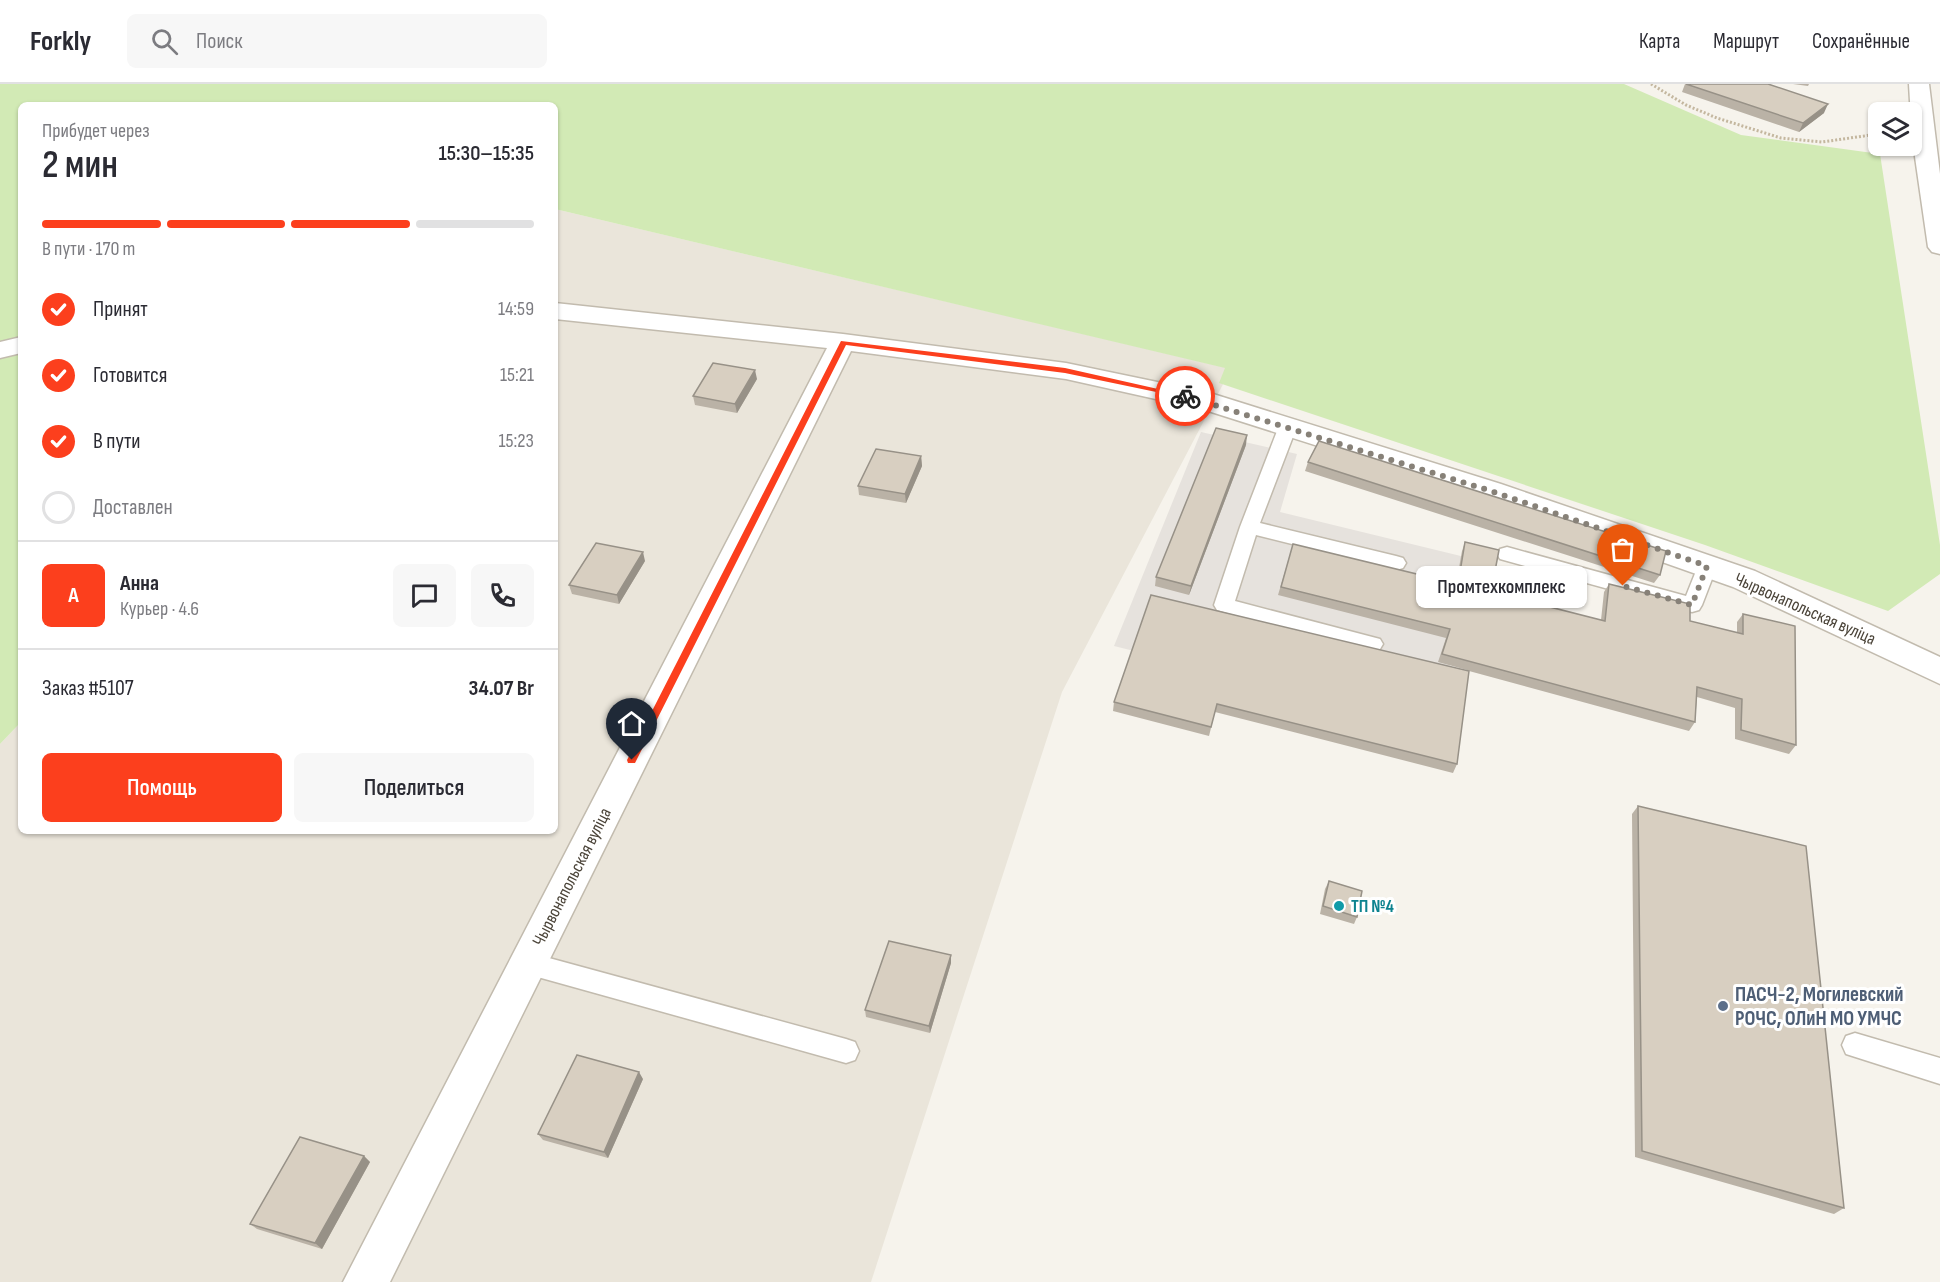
<!DOCTYPE html>
<html lang="ru">
<head>
<meta charset="utf-8">
<style>
  :root { --surface:#fff; --page:#f7f7f7; --text:#2b2b33; --muted:#7c7c81; --line:#e1e1e2; --accent:#fc3f1d }
  body { margin:0; font-family:"Sofia Sans Condensed",sans-serif; background:var(--page); color:var(--text); height:100vh; display:flex; flex-direction:column; font-size:22px; white-space:nowrap }
  * { box-sizing:border-box; margin:0 }
  p { font-size:20px; color:var(--muted) }
  .icon { flex:none; width:33px; height:33px; fill:none; stroke:currentColor; stroke-width:2; stroke-linecap:round; stroke-linejoin:round }
  .map { position:relative; flex:1; overflow:hidden }
  .sheet { position:absolute; left:18px; top:18px; width:540px; height:732px; display:flex; flex-direction:column; background:var(--surface); border-radius:9px; box-shadow:0 2px 4px #0004 }
  .sheet>* { flex:none }
  .buttons { position:absolute; left:1868px; top:18px; display:grid; gap:12px }
  .buttons a { display:grid; place-items:center; width:54px; height:54px; border-radius:9px; background:var(--surface); box-shadow:0 2px 4px #0004; font-size:30px }
  .pin { position:absolute; display:grid; place-items:center; width:51px; height:51px; color:#fff; margin:-62px -26px; border-radius:50% 50% 50% 0; rotate:-45deg; box-shadow:0 0 6px #0007 }
  .pin .icon { rotate:45deg }
  .courier { position:absolute; display:grid; place-items:center; width:60px; height:60px; margin:-30px; border:4px solid #fc3f1d; border-radius:50%; background:#fff; color:#222; box-shadow:0 2px 8px #0007 }
  .bubble { position:absolute; height:42px; border-radius:9px; background:var(--surface); box-shadow:0 2px 4px #0004; font-size:20px; font-weight:600; line-height:42px; text-align:center }
  .overview em { font-style:normal; font-weight:600 }
  .overview div { display:flex; flex-direction:column-reverse }
  .overview { display:flex; align-items:center; justify-content:space-between; height:102px; padding:0 24px }
  h1 { font-size:39px; font-weight:600; line-height:45px }
  .bar { display:grid; grid-template-columns:repeat(4,1fr); gap:9px 6px; align-content:center; height:72px; padding:0 24px }
  .bar i { height:8px; border-radius:4px; background:var(--line) }
  .bar .active { background:var(--accent) }
  .bar p { grid-column:span 4 }
  .line { display:flex; align-items:center; gap:15px; padding:0 24px; border-top:2px solid var(--line) }
  .line div { flex:1 }
  .round { display:grid; place-items:center; flex:none; width:63px; height:63px; border-radius:9px; background:var(--page) }
  ol { padding:0 24px; list-style:none }
  li { display:flex; align-items:center; gap:18px; height:66px }
  li p { margin-inline-start:auto }
  li .icon { padding:6px; border-radius:50%; background:var(--accent); color:#fff; stroke-width:4 }
  li:last-child { color:var(--muted) }
  li i { width:33px; height:33px; border:3px solid var(--line); border-radius:50% }
  .cta { display:flex; gap:12px; margin-top:auto; padding:12px 24px }
  .cta a { flex:1; height:69px; border-radius:9px; background:var(--accent); color:#fff; font-size:24px; font-weight:600; line-height:69px; text-align:center }
  .cta a+a { background:var(--page); color:var(--text) }
  header { display:flex; align-items:center; gap:36px; box-sizing:border-box; height:84px; padding:0 30px; background:var(--surface); border-bottom:2px solid var(--line) }
  header strong { font-size:28px }
  nav { display:flex; gap:33px; margin-inline-start:auto; font-size:21px }
  .search { width:420px; height:54px; background:var(--page); display:flex; align-items:center; gap:15px; box-sizing:border-box; padding:0 21px; border-radius:9px; color:var(--muted); font-size:22px }
  .map>svg:first-child { display:block }
  .residential { fill:#eae5da }
  .industrial { fill:#e6e2dd }
  .green { fill:#d2eab5 }
  .lines { fill:none; stroke-linecap:round; stroke-linejoin:round }
  .service-casing { stroke:#c2bbae; stroke-width:3 }
  .minor-casing { stroke:#c2bbae; stroke-width:3 }
  .path { stroke:#c4b79f; stroke-width:3; stroke-dasharray:2 2; stroke-linecap:butt }
  .service { fill:#fff; fill-rule:evenodd }
  .minor { fill:#fff; fill-rule:evenodd }
  .wall { fill:#bab2a6 }
  .shaded-wall { fill:#979187 }
  .building { fill:#d8cfc1; stroke:#979187; stroke-width:1.5 }
  .route { fill:#fc3f1d }
  .done { stroke:#878178; stroke-width:6; stroke-dasharray:0 10.8 }
  .culture-dot { fill:#0f9aa8; stroke:#fff; stroke-width:2 }
  .service-dot { fill:#5c6f8a; stroke:#fff; stroke-width:2 }
  .labels { text-anchor:middle; dominant-baseline:central; stroke-width:6; stroke-linejoin:round; paint-order:stroke }
  .street-label { font-size:18px; fill:#4b4439; stroke:#fff }
  .culture-label { font-size:18px; font-weight:bold; fill:#0d838f; stroke:#fff; text-anchor:start }
  .near-service-label { font-size:21px; font-weight:bold; fill:#4e5e75; stroke:#fff; text-anchor:start }
</style>
</head>
<body>
<header>
<strong>Forkly</strong>
<div class="search"><svg class="icon" aria-label="search" viewBox="0 0 24 24"><circle cx="10" cy="10" r="6"/><path d="M15 15l6 6"/></svg>Поиск</div>
<nav><a>Карта</a><a>Маршрут</a><a>Сохранённые</a></nav>
</header>
<div class="map">
<svg width="1940" height="1198" viewBox="0 0 1940 1198">
  <rect width="100%" height="100%" fill="#f6f3ec"/>
  <path class="residential" d="M555 125 1231 285 1062 608 871 1198H0V660L21 638V747H555Z"/>
  <path class="industrial" d="M1201 348 1297 370 1280 428 1469 474 1439 643 1114 562Z"/>
  <path class="green" d="M0 0H1624L1741 51 1880 70 1940 461V490L1888 527 1705 461 1219 299 1225 284 555 125V21H21V638L0 660Z"/>
  <g class="lines">
    <g class="service-casing">
      <path id="service" d="M1288 336 1297 342 1260 439 1396 472 1403 474 1406 479 1403 484 1396 486 1256 451 1235 517 1380 555 1383 560 1380 565 1373 568 1224 528 1217 526 1214 521 1240 443 1279 342Z
        M1507 463 1686 512 1700 477H1714L1717 482 1702 521 1699 526 1692 528 1500 475 1497 470 1500 465Z
        M527 868 846 955 855 958 859 967 855 976 846 979 527 890 518 887 515 879 518 871Z
        M1855 949 1940 974V1000L1846 970 1842 961 1846 952Z"/>
    </g>
    <g class="minor-casing">
      <path id="minor" d="M1909 0H1929L1940 90V170L1932 168 1928 163 1912 52Z
        M555 219 843 250 1066 279 1210 309 1501 400 1755 487 1940 573V600L1733 503 1481 414 1205 326 1066 295 851 267 390 1198H343L827 264 555 235Z
        M21 253V269L0 274V258Z"/>
    </g>
    <path class="path" d="M1651 0 1686 21 1717 34 1781 54 1822 58 1878 50"/>
    <use href="#service" class="service"/>
    <use href="#minor" class="minor"/>
  </g>
  <path class="wall" d="M1685 0 1824 29 1799 48 1682 8Z
    M1793 0H1809L1808 2Z
    M757 295 737 329 695 321 693 312Z
    M1246 361 1189 511 1155 502 1156 493Z
    M921 372 922 382 906 419 859 411 858 402Z
    M1308 378 1660 491 1654 499 1305 387Z
    M1465 458 1491 508 1601 536 1604 508 1609 500 1690 537 1737 549V538L1743 530 1796 661 1789 670 1735 655V624L1697 613 1695 638 1689 647 1469 587 1457 680 1453 689 1215 628 1209 652 1113 627 1114 618 1467 586 1438 578 1446 554 1278 511 1293 460 1456 500 1462 467Z
    M645 477 619 520 572 510 569 501Z
    M1638 722 1844 1124 1834 1130 1635 1073 1632 730Z
    M1329 797 1357 833 1354 840 1320 830 1325 805Z
    M951 871V879L930 949 866 933 865 926Z
    M643 995 608 1074 543 1056 538 1050Z
    M364 1072 370 1078 322 1165 257 1145 250 1140Z"/>
  <path class="shaded-wall" d="M1828 20 1824 29 1799 48 1803 39Z
    M755 286 757 295 737 329 735 320Z
    M1247 351 1246 361 1189 511 1191 502Z
    M921 372 922 382 906 419 905 410Z
    M643 468 645 477 619 520 617 511Z
    M951 871V879L930 949 929 942Z
    M639 988 643 995 608 1074 604 1068Z
    M364 1072 370 1078 322 1165 315 1159Z"/>
  <path class="building" d="M1686 0H1768L1828 20 1803 39Z
    M713 279 755 286 735 320 693 312Z
    M1216 344 1247 351 1191 502 1156 493Z
    M1319 357 1666 467 1660 491 1308 378Z
    M876 365 921 372 905 410 858 402Z
    M1465 458 1499 466 1491 508 1605 537 1609 500 1690 520V537L1743 550V530L1795 542 1796 661 1741 646 1742 615 1697 603 1695 638 1442 570 1450 545 1281 503 1293 460 1458 500Z
    M596 459 643 468 617 511 569 501Z
    M1151 511 1469 587 1457 680 1217 620 1211 643 1114 618Z
    M1638 722 1806 762 1844 1124 1642 1067Z
    M1329 797 1362 807 1357 833 1323 822Z
    M889 857 951 871 929 942 865 926Z
    M577 971 639 988 604 1068 538 1050Z
    M300 1053 364 1072 315 1159 250 1140Z"/>
  <path class="route" d="M841 257 1065 284 1189 312 1185 314 1065 289 846 261 635 679H628L627 676Z"/>
  <g class="lines">
    <path class="done" d="M1185 312 1491 407 1707 482 1692 521 1623 502"/>
  </g>
  <circle class="culture-dot" cx="1339" cy="822" r="6"/>
  <circle class="service-dot" cx="1723" cy="922" r="6"/>
  <g class="labels">
    <g class="street-label">
      <text transform="translate(1805 525) rotate(24)">Чырвонапольская вуліца</text>
      <text transform="translate(572 793) rotate(-63)">Чырвонапольская вуліца</text>
    </g>
    <g class="culture-label">
      <text x="1351" y="822">ТП №4</text>
    </g>
    <g class="near-service-label">
      <text x="1735" y="910">ПАСЧ-2, Могилевский<tspan x="1735" dy="24">РОЧС, ОЛиН МО УМЧС</tspan></text>
    </g>
  </g>
</svg>
<div class="buttons">
<a><svg class="icon" aria-label="layers" viewBox="0 0 24 24"><path d="M12 4l9 5-9 5-9-5zM3 14l9 5 9-5"/></svg></a>
</div>
<div class="pin" style="left:1623px;top:502px;background:#ea580c"><svg class="icon" aria-label="bag" viewBox="0 0 24 24"><path d="M5 8h14l-1 12H6zM9 8a3 3 0 0 1 6 0"/></svg></div>
<div class="pin" style="left:632px;top:676px;background:#1f2937"><svg class="icon" aria-label="home" viewBox="0 0 24 24"><path d="M3 11l9-7 9 7M6 9v11h12V9"/></svg></div>
<div class="courier" style="left:1185px;top:312px"><svg class="icon" aria-label="bike" viewBox="0 0 24 24"><circle cx="6" cy="16" r="4"/><circle cx="18" cy="16" r="4"/><path d="M6 16l4-8h5l3 8M10 8l3 8H6M13 5h3"/></svg></div>
<div class="bubble" style="left:1416px;top:482px;width:171px">Промтехкомплекс</div>
<section class="sheet">
<div class="overview"><div><h1>2 мин</h1><p>Прибудет через</p></div><em>15:30–15:35</em></div>
<div class="bar"><i class="active"></i><i class="active"></i><i class="active"></i><i></i><p>В пути · 170 m</p></div>
<ol>
<li><svg class="icon" aria-label="check" viewBox="0 0 24 24"><path d="M5 12l5 5 9-10"/></svg>Принят<p>14:59</p></li>
<li><svg class="icon" aria-label="check" viewBox="0 0 24 24"><path d="M5 12l5 5 9-10"/></svg>Готовится<p>15:21</p></li>
<li><svg class="icon" aria-label="check" viewBox="0 0 24 24"><path d="M5 12l5 5 9-10"/></svg>В пути<p>15:23</p></li>
<li><i></i>Доставлен</li>
</ol>
<div class="line" style="height:108px"><b class="round" style="background:var(--accent);color:#fff">А</b><div><b>Анна</b><p>Курьер · 4.6</p></div><a class="round"><svg class="icon" aria-label="chat" viewBox="0 0 24 24"><path d="M4 5h16v11H9l-5 4z"/></svg></a><a class="round"><svg class="icon" aria-label="phone" viewBox="0 0 24 24"><path d="M5 4h4l2 5-3 2q2 4 5 5l2-3 5 2v4C11 20 4 13 5 4z"/></svg></a></div>
<div class="line" style="height:78px"><div>Заказ #5107</div><b>34.07 Br</b></div>
<div class="cta"><a>Помощь</a><a>Поделиться</a></div>
</section>
</div>
</body>
</html>
